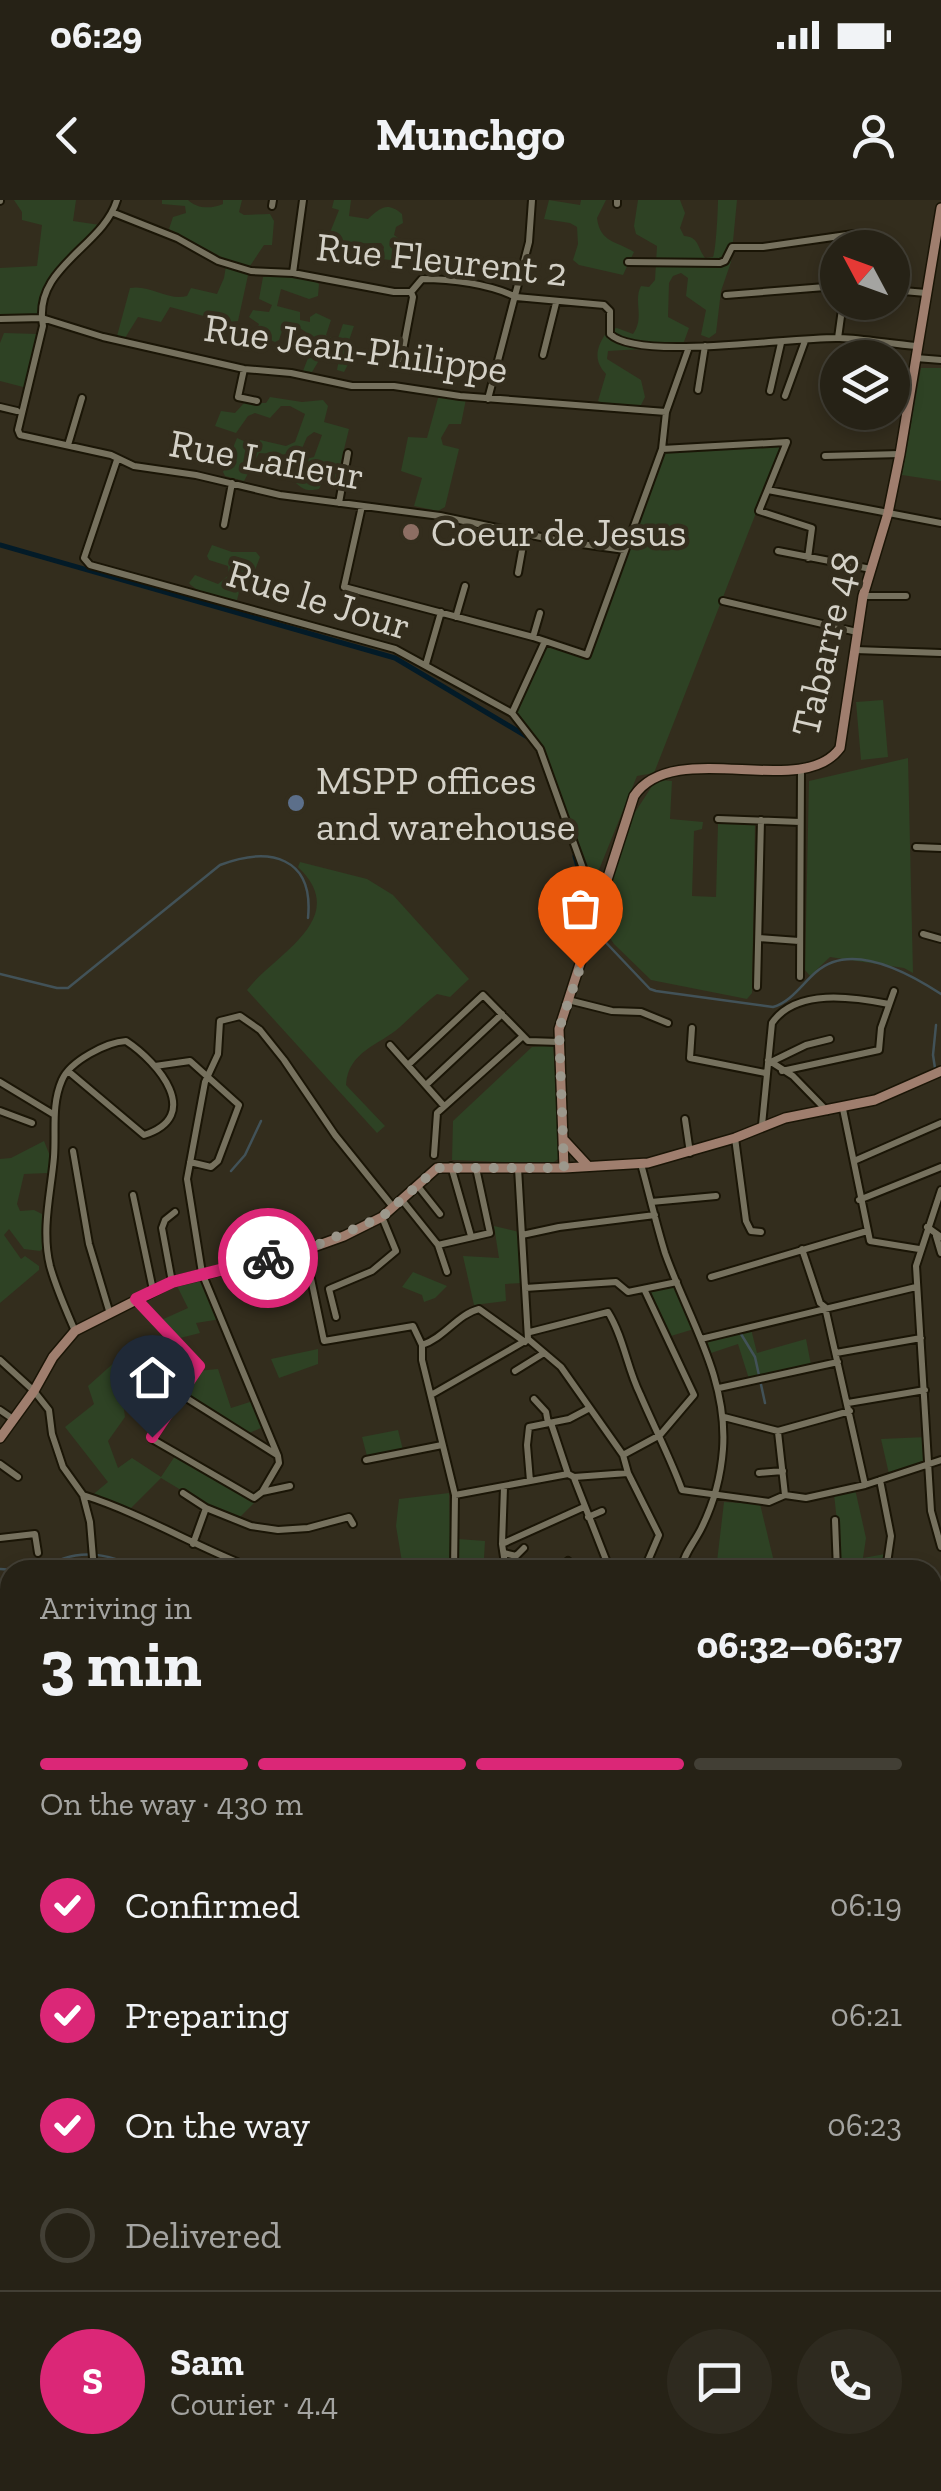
<!DOCTYPE html>
<html lang="en">
<head>
<meta charset="utf-8">
<style>
  :root { --surface:#262216; --page:#2e2a1f; --text:#f1f3f6; --muted:#a4a4a1; --line:#423f35; --accent:#db2777 }
  body { margin:0; font-family:"Zilla Slab",serif; background:var(--page); color:var(--text); height:100vh; display:flex; flex-direction:column; font-size:38px; white-space:nowrap }
  * { box-sizing:border-box; margin:0 }
  p { font-size:32px; color:var(--muted) }
  .icon { flex:none; width:55px; height:55px; fill:none; stroke:currentColor; stroke-width:2; stroke-linecap:round; stroke-linejoin:round }
  .map { position:relative; flex:1; overflow:hidden }
  .details { position:absolute; left:0px; top:1360px; width:942px; height:932px; display:flex; flex-direction:column; background:var(--surface); border-radius:30px 30px 0 0; box-shadow:0 5px 15px #0003,0 0 0 2px var(--line) }
  .details>* { flex:none }
  .needle { width:65px; rotate:311deg }
  .fabs { position:absolute; left:820px; top:30px; display:grid; gap:20px }
  .fabs a { display:grid; place-items:center; width:90px; height:90px; border-radius:50%; background:var(--surface); box-shadow:0 5px 15px #0003,0 0 0 2px var(--line); font-size:50px }
  .pin { position:absolute; display:grid; place-items:center; width:85px; height:85px; color:#fff; margin:-102px -42px; border-radius:50% 50% 50% 0; rotate:-45deg; box-shadow:0 0 10px #0007 }
  .pin .icon { rotate:45deg }
  .courier { position:absolute; display:grid; place-items:center; width:100px; height:100px; margin:-50px; border:8px solid #db2777; border-radius:50%; background:#fff; color:#222; box-shadow:0 2px 12px #0007 }
  .summary em { font-style:normal; font-weight:700 }
  .summary div { display:flex; flex-direction:column-reverse }
  .summary { display:flex; align-items:center; justify-content:space-between; height:170px; padding:0 40px }
  h1 { font-size:65px; font-weight:700; line-height:75px }
  .bar { display:grid; grid-template-columns:repeat(4,1fr); gap:15px 10px; align-content:center; height:120px; padding:0 40px }
  .bar i { height:12px; border-radius:8px; background:var(--line) }
  .bar .selected { background:var(--accent) }
  .bar p { grid-column:span 4 }
  .line { display:flex; align-items:center; gap:25px; padding:0 40px; border-top:2px solid var(--line) }
  .line div { flex:1 }
  .round { display:grid; place-items:center; flex:none; width:105px; height:105px; border-radius:52px; background:var(--page) }
  ol { padding:0 40px; list-style:none }
  li { display:flex; align-items:center; gap:30px; height:110px }
  li p { margin-inline-start:auto }
  li .icon { padding:10px; border-radius:50%; background:var(--accent); color:#fff; stroke-width:4 }
  li:last-child { color:var(--muted) }
  li i { width:55px; height:55px; border:5px solid var(--line); border-radius:50% }
  .status { display:flex; justify-content:space-between; align-items:center; height:70px; padding:0 50px; background:var(--surface); direction:ltr }
  .status svg { height:28px; fill:currentColor }
  header { display:flex; justify-content:space-between; align-items:center; height:130px; padding:0 40px; background:var(--surface); font-size:45px; font-weight:700 }
  .map>svg:first-child { display:block }
  .green { fill:#2e4224 }
  .water { fill:#031b28; stroke:#425258; stroke-width:2.5 }
  .lines { fill:none; stroke-linecap:round; stroke-linejoin:round }
  .stream { stroke:#425258; stroke-width:2.5 }
  .canal { stroke:#031b28; stroke-width:5 }
  .street-casing { stroke:#1a1506; stroke-width:10 }
  .secondary-casing { stroke:#1a1506; stroke-width:12 }
  .street { stroke:#76715e; stroke-width:6 }
  .secondary { stroke:#9f7e6e; stroke-width:9 }
  .done { stroke:#9c988c; stroke-width:10; stroke-dasharray:0 18 }
  .route { stroke:#db2777; stroke-width:12 }
  .education-dot { fill:#8d6e63; stroke:#332d1d; stroke-width:4 }
  .service-dot { fill:#5c6f8a; stroke:#332d1d; stroke-width:4 }
  .labels { text-anchor:middle; dominant-baseline:central; stroke-width:9; stroke-linejoin:round; paint-order:stroke }
  .street-label { font-size:40px; fill:#d4d1c7; stroke:#332d1d }
  .poi-label { font-size:40px; fill:#d4d1c7; stroke:#332d1d; text-anchor:start }
</style>
</head>
<body>
<div class="status"><b>06:29</b><svg viewBox="0 0 49 12"><path d="M0 12V9h3v3zM5 12V6h3v6zM10 12V3h3v9zM15 12V0h3v12zM26 1h20v11H26zM47 4h2v5h-2z"/></svg></div>
<header><svg class="icon" aria-label="back" viewBox="0 0 24 24"><path d="M15 5l-7 7 7 7"/></svg>Munchgo<svg class="icon" aria-label="person" viewBox="0 0 24 24"><circle cx="12" cy="8" r="4"/><path d="M4 21q1-7 8-7t8 7"/></svg></header>
<div class="map">
<svg width="941" height="2291" viewBox="0 0 941 2291">
  <rect width="100%" height="100%" fill="#332d1d"/>
  <path class="green" d="M14 0H76L73 21 100 25 53 72 39 115H0V68L37 66 42 25 22 20V12Z
    M162 0H188C197 9 211 9 223 4V0H242L239 12 244 15 270 14 274 21 272 45H264L250 66 238 121 226 122 170 107 161 122 138 117 125 138 117 136 130 88C149 84 168 101 187 96L191 88 217 94 224 78 227 60 169 29 173 17 186 13 185 6 162 4Z
    M334 0H351L349 16 368 19C380 8 387 1 402 14L403 23 396 27 394 35 401 40 396 55 390 60 382 59 384 47 381 43C365 43 343 46 329 35L339 10 332 8Z
    M549 0 580 5 581 0H606L597 18C600 43 617 41 634 52L623 75 579 65 573 60 578 44 577 27 570 23 544 19Z
    M638 0H680L685 13 680 28 684 36C699 37 697 47 705 58L713 57C716 51 718 10 718 0H737L731 62 721 91 716 133 709 138 701 135 706 110 686 96 688 78 681 73 673 76 669 83 668 117 689 128 681 150 657 148 608 151 607 159 641 180 645 197 641 205H607L598 201 606 174C592 159 597 146 608 130L617 128 633 134C645 117 633 101 641 86L649 87 655 80 657 46 636 34 634 26Z
    M274 75 312 80 319 84 318 96 309 99 281 89 277 106 300 112V120L310 122V117L316 113 331 120 326 135 337 141 343 124 354 126 346 149 352 157 344 172 337 170 339 159 324 152 312 172 303 171 308 158 301 155 299 149 306 132 290 122 284 125 279 140 275 142 266 138 257 149 250 147 259 124 249 117 253 110 269 112 272 105 259 99 263 77Z
    M4 133 38 134 27 188 0 181V143Z
    M921 168H941V281L902 275Z
    M451 196 466 199 461 224H449L441 238 443 245 459 249 445 307 438 311 414 306 422 278 401 271 408 237 427 238 438 198Z
    M270 197 302 202 323 200 328 206 324 222 349 229 337 278 332 284 322 283 319 289C309 291 304 291 296 283L306 259 314 257 322 235 314 232 307 237 300 253 292 255 259 253 244 281 225 276 223 272 237 238 257 247 260 240 286 246 295 242 305 214 290 206H281L270 218 255 213 248 216 236 233 215 226 221 211 235 213 244 203H266Z
    M783 244 654 573 637 576 594 682 540 543 514 514 546 445 590 457 661 252Z
    M212 345 232 352H256L260 357 255 370 245 369 237 400C222 397 199 395 189 383L195 375 218 384 229 375 228 366 209 360 207 356Z
    M883 500 888 557 861 560 856 502Z
    M908 558 913 773 904 768 830 757 810 776 805 770 809 581Z
    M662 580 672 581 670 619 703 622 702 629 694 631 692 696 716 697 718 624 755 623 752 793 747 799 651 780 614 744 602 726V705L630 620 654 583Z
    M300 662 367 679 393 695 469 779 450 797 437 794C424 804 412 816 400 827 380 845 348 851 346 885L385 926 377 933 247 790C273 755 353 719 298 667Z
    M553 845 561 952 558 959 551 964 452 960 453 921 532 847Z
    M44 941 50 956 48 973 24 974 17 1004 20 1011 34 1010 42 1014 43 1048 40 1051 24 1049 9 1029 4 1035 21 1059 25 1056 39 1066V1070L0 1103V959L11 958Z
    M494 1026 519 1032 523 1083 505 1084 506 1101 474 1105 463 1056 499 1058Z
    M413 1072 447 1086 435 1098 424 1102 422 1095 402 1087Z
    M201 1078 221 1119 196 1123 200 1133 176 1139 159 1121 188 1108 177 1086Z
    M675 1086 694 1129 671 1136 650 1091Z
    M751 1129 757 1153 806 1139 811 1165 749 1179 738 1144 711 1153 707 1141Z
    M318 1149V1164L279 1178 271 1159Z
    M117 1160 125 1217 108 1241 118 1268 132 1258 161 1277 175 1256 256 1301 238 1319 206 1305 161 1278 127 1312 90 1297 108 1282 65 1227 94 1204 88 1186Z
    M218 1169 231 1208 253 1201 263 1227 247 1234 184 1192 197 1171Z
    M154 1170 162 1178 159 1182 175 1196 156 1225 130 1203Z
    M398 1230 403 1250 367 1256 362 1237Z
    M927 1237V1261L889 1274 881 1239Z
    M855 1289 866 1338 863 1358 885 1354 884 1370H838L837 1360 841 1358 834 1294Z
    M449 1293 451 1370 403 1368 396 1326 399 1299Z
    M724 1302 760 1304 776 1370H716Z
    M458 1339 485 1341 484 1358H501L502 1370H458Z
    M776 2283H864L855 2291H780Z"/>
  <path class="water" d="M580 690 591 694 582 726 569 731Z"/>
  <g class="lines">
    <path class="stream" d="M576 729 587 731
      M595 731 650 789 656 791 773 807C791 802 802 784 816 772 851 741 909 773 941 794
      M0 774 57 788H68L220 665C270 646 314 657 308 718
      M935 868 933 855 936 825
      M231 971 245 955 261 921
      M741 1134 755 1157 765 1203
      M0 1369 14 1370
      M43 1370C70 1348 110 1351 138 1370
      M0 1486V1502
      M0 2257 10 2256
      M421 2282 428 2283 436 2291"/>
    <path class="canal" d="M0 345 395 458 526 536
      M575 656 585 692"/>
    <g class="street-casing">
      <path id="street" d="M117 0C103 47 32 67 43 126L18 230 20 235 111 255 134 266 196 275 280 295 440 316 560 341 625 350
        M0 1V0
        M617 4V0
        M272 6 273 0
        M114 13 177 38 218 61 251 71 293 73 394 92H411L422 79C451 79 490 84 516 97L604 105 610 111V134C639 162 796 136 840 138 865 139 891 144 917 146
        M628 62 720 63 725 61 732 47H763L854 34 851 48
        M293 73 303 0
        M892 90 926 93
        M726 95 838 86
        M0 119 42 118 103 137 244 169 291 173 352 186H394L460 196 666 212
        M838 138 843 102
        M543 155 556 103
        M916 158 941 160
        M400 166 413 97 411 92
        M244 169 238 197 257 201
        M698 190 705 146
        M770 191 781 143
        M785 196 805 141
        M488 199 529 42 532 0
        M0 207 17 211
        M68 245 82 198
        M662 249 787 242 759 311 812 328 808 358
        M825 256 900 254
        M117 260 84 358 90 365 395 449 512 513 545 441
        M768 290 941 323
        M339 303 348 253
        M362 306 344 387 533 437 587 455 662 249 666 212 689 147
        M224 325 232 283
        M778 351 871 369
        M518 373 525 334
        M863 396H906
        M723 401 857 432
        M456 417 465 386
        M533 437 540 413
        M855 450 941 453
        M426 464 441 412
        M512 513 540 549 585 674
        M718 619 800 622
        M916 647 941 648
        M923 734 941 739
        M759 738 799 741
        M800 777 801 569
        M757 787 761 620
        M568 800 612 811 641 812 668 823
        M692 828 690 858 765 873
        M390 845 444 906
        M768 860 793 876 827 911
        M773 861 806 845 830 839
        M408 865 483 795 528 841 559 842
        M155 866 190 861 239 905 218 961 211 967 190 962
        M68 871 144 935C204 916 158 862 126 841 107 842 70 861 62 880 51 905 56 931 54 957 51 993 41 1029 50 1066 56 1088 66 1110 75 1131
        M782 871 879 850 881 828 894 791
        M0 882 53 914
        M426 885 502 814
        M843 909 870 1041 919 1049
        M0 911 32 923
        M685 919 690 953
        M762 925 772 823C796 788 853 797 889 804
        M735 938 746 1021 751 1031 761 1032
        M73 951 89 1044 110 1114
        M434 955 437 913 523 836
        M854 961 941 923
        M641 964C649 993 656 1024 665 1053 688 1118 728 1177 723 1249 721 1276 713 1305 701 1329 694 1343 683 1355 681 1370
        M451 966 471 1036
        M518 968 528 1139 561 1167 623 1255 628 1273 659 1335 644 1370
        M417 985 440 1014
        M941 990 916 1066 931 1311 941 1347
        M133 995 153 1090
        M402 1000 438 1045 447 1072
        M859 1000 941 967
        M651 1002 716 996
        M927 1027 941 1037
        M522 1035 559 1027 655 1015
        M936 1036 941 1053
        M438 1045 490 1033 476 968
        M802 1049 820 1103 825 1107 865 1285
        M305 1050 324 1141 413 1126 422 1145V1160L455 1295 454 1370
        M711 1077 867 1031
        M172 1082 162 1028 165 1020 175 1012
        M525 1088 616 1082 628 1092 677 1082
        M137 1099 199 1166 152 1239 254 1298 262 1292 290 1286
        M336 1117 329 1089 372 1071 396 1051 382 1017
        M530 1132 608 1112C624 1138 627 1168 640 1194 654 1227 670 1257 682 1290L769 1302 785 1295 806 1298 865 1285 941 1260
        M701 1139 916 1087
        M422 1145C444 1138 458 1114 479 1109L525 1142
        M836 1153 921 1138
        M0 1160 34 1191 49 1210 52 1234 63 1267 83 1295 90 1322 94 1370
        M515 1171 544 1153
        M719 1188 838 1162
        M180 1194 277 1255
        M431 1195 525 1141
        M534 1199 546 1212 548 1223
        M848 1203 925 1190
        M0 1210 13 1219
        M724 1217 778 1231 850 1211
        M551 1223 568 1274
        M778 1232 785 1295
        M623 1255 660 1235 694 1195 645 1091
        M366 1260 442 1245
        M0 1264 18 1277
        M759 1273 783 1271
        M574 1278 610 1370
        M880 1280 891 1336 886 1370
        M530 1281 527 1245 529 1227 569 1219 588 1209
        M504 1287 502 1344 506 1370
        M262 1292 279 1263 278 1256 202 1073 187 979 205 882 218 854 220 821 240 816 260 830 284 860 335 935 393 1007
        M183 1293 206 1308 193 1344
        M83 1295C143 1314 198 1348 257 1370
        M455 1295 568 1274 574 1277 628 1273
        M206 1308 251 1326 278 1330 308 1328 349 1317 353 1324
        M588 1317 602 1311
        M835 1320 837 1370
        M0 1338 35 1334 38 1353
        M502 1344 584 1307
        M504 1353 516 1356 524 1348
        M306 1370 315 1367 342 1370
        M398 1370 402 1369
        M557 1370 568 1361 579 1370
        M932 1384H941
        M0 1405 10 1409
        M932 1536H941
        M932 1584 941 1580
        M932 1602 941 1601
        M0 1608 10 1604
        M932 1620 941 1618
        M932 1632 941 1631
        M932 1644H941
        M0 1677 10 1670
        M932 1682 941 1686
        M0 1740 10 1735
        M0 1814 10 1828
        M0 1849 10 1836
        M932 1856 941 1840
        M932 1877H941
        M0 1919 9 1940
        M932 1928 941 1929
        M0 1986 10 1982
        M932 1991 937 2003
        M0 2036 10 2032
        M932 2036 941 2051
        M0 2076 10 2072
        M932 2107 941 2103
        M0 2184 10 2179
        M0 2245 10 2242
        M352 2282 356 2291
        M468 2282 474 2291
        M507 2282 512 2291
        M586 2282 589 2291
        M799 2282 805 2291
        M920 2282 924 2288
        M169 2291 188 2282
        M445 2291 459 2282
        M687 2291 692 2286 699 2291
        M702 2291 715 2282
        M828 2291 838 2282
        M894 2291 902 2282"/>
    </g>
    <g class="secondary-casing">
      <path id="secondary" d="M564 940 588 966
        M564 968 559 829 634 596C674 536 802 601 840 548L863 396 888 313 900 254 941 8
        M0 1238 34 1191 53 1157 75 1131 172 1082 305 1050 344 1036 382 1017 437 968H564L648 963 735 938 785 918 875 900 941 871
        M159 2282 164 2291"/>
    </g>
    <use href="#street" class="street"/>
    <use href="#secondary" class="secondary"/>
  </g>
  <g class="lines">
    <path class="done" d="M268 1058 305 1050 382 1017 437 968H564L559 829 580 768"/>
    <path class="route" d="M152 1237 199 1166 136 1099 172 1082 268 1058"/>
  </g>
  <circle class="education-dot" cx="411" cy="332" r="10"/>
  <circle class="service-dot" cx="296" cy="603" r="10"/>
  <g class="labels">
    <g class="street-label">
      <text transform="translate(442 59) rotate(6)">Rue Fleurent 2</text>
      <text transform="translate(356 148) rotate(8)">Rue Jean-Philippe</text>
      <text transform="translate(267 259) rotate(10)">Rue Lafleur</text>
      <text transform="translate(319 399) rotate(17)">Rue le Jour</text>
      <text transform="translate(825 444) rotate(-77)">Tabarre 48</text>
    </g>
    <g class="poi-label">
      <text x="431" y="332">Coeur de Jesus</text>
      <text x="316" y="580">MSPP offices<tspan x="316" dy="46">and warehouse</tspan></text>
    </g>
  </g>
</svg>
<div class="fabs">
<a><svg class="needle" viewBox="-14 -14 28 28"><path d="M0-13l5 13h-10z" fill="#e53935"/><path d="M0 13l5-13h-10z" fill="#a4a4a1"/></svg></a>
<a><svg class="icon" aria-label="layers" viewBox="0 0 24 24"><path d="M12 4l9 5-9 5-9-5zM3 14l9 5 9-5"/></svg></a>
</div>
<div class="pin" style="left:580px;top:768px;background:#ea580c"><svg class="icon" aria-label="bag" viewBox="0 0 24 24"><path d="M5 8h14l-1 12H6zM9 8a3 3 0 0 1 6 0"/></svg></div>
<div class="pin" style="left:152px;top:1237px;background:#1f2937"><svg class="icon" aria-label="home" viewBox="0 0 24 24"><path d="M3 11l9-7 9 7M6 9v11h12V9"/></svg></div>
<div class="courier" style="left:268px;top:1058px"><svg class="icon" aria-label="bike" viewBox="0 0 24 24"><circle cx="6" cy="16" r="4"/><circle cx="18" cy="16" r="4"/><path d="M6 16l4-8h5l3 8M10 8l3 8H6M13 5h3"/></svg></div>
<section class="details">
<div class="summary"><div><h1>3 min</h1><p>Arriving in</p></div><em>06:32–06:37</em></div>
<div class="bar"><i class="selected"></i><i class="selected"></i><i class="selected"></i><i></i><p>On the way · 430 m</p></div>
<ol>
<li><svg class="icon" aria-label="check" viewBox="0 0 24 24"><path d="M5 12l5 5 9-10"/></svg>Confirmed<p>06:19</p></li>
<li><svg class="icon" aria-label="check" viewBox="0 0 24 24"><path d="M5 12l5 5 9-10"/></svg>Preparing<p>06:21</p></li>
<li><svg class="icon" aria-label="check" viewBox="0 0 24 24"><path d="M5 12l5 5 9-10"/></svg>On the way<p>06:23</p></li>
<li><i></i>Delivered</li>
</ol>
<div class="line" style="height:180px"><b class="round" style="background:var(--accent);color:#fff">S</b><div><b>Sam</b><p>Courier · 4.4</p></div><a class="round"><svg class="icon" aria-label="chat" viewBox="0 0 24 24"><path d="M4 5h16v11H9l-5 4z"/></svg></a><a class="round"><svg class="icon" aria-label="phone" viewBox="0 0 24 24"><path d="M5 4h4l2 5-3 2q2 4 5 5l2-3 5 2v4C11 20 4 13 5 4z"/></svg></a></div>
</section>
</div>
</body>
</html>
